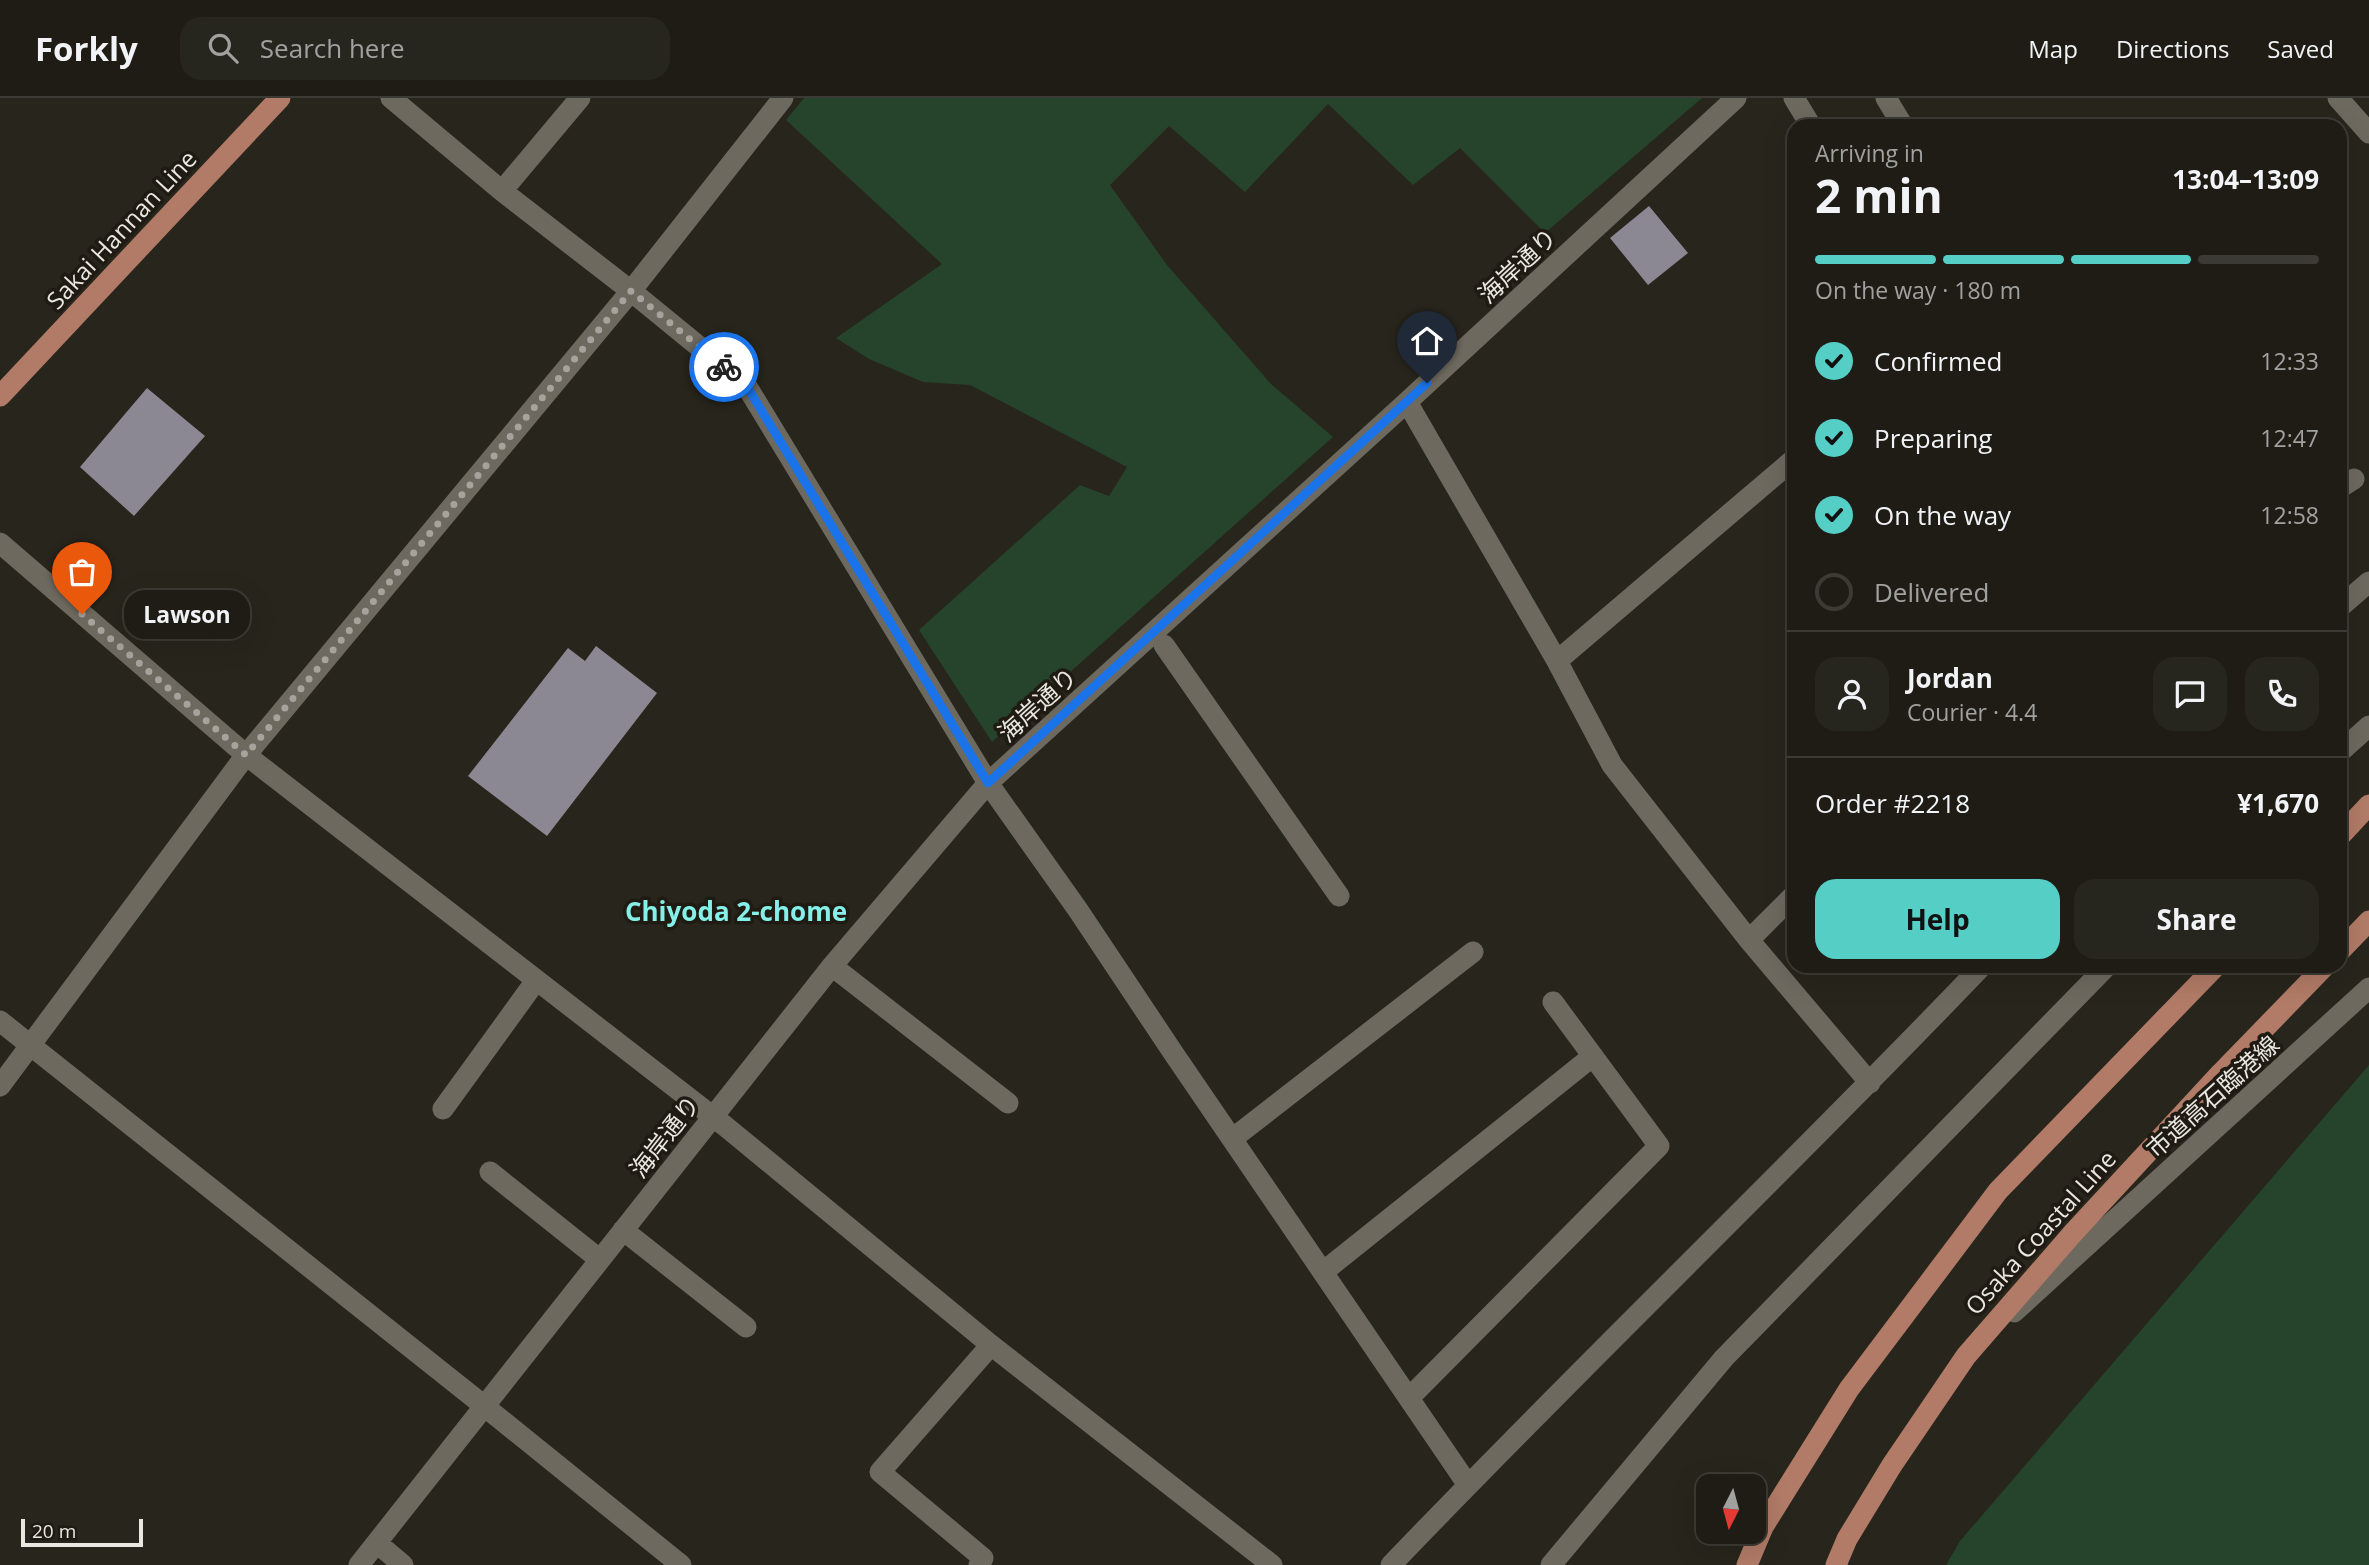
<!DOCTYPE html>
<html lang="en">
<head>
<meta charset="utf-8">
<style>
  :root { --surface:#1e1c15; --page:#26251e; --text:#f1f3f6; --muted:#a1a1a0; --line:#3c3a34; --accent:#55cec6 }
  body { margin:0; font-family:"Open Sans","Noto Sans JP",sans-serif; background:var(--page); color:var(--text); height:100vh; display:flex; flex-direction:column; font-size:26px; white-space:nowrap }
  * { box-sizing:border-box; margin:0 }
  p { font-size:23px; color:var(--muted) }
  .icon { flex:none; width:38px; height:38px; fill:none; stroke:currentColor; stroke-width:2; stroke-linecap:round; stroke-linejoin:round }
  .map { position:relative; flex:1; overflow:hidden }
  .side { position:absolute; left:1787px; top:21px; width:560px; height:854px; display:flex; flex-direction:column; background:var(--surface); border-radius:21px; box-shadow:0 7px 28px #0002,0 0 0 2px var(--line) }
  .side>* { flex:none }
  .needle { width:46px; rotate:186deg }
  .buttons { position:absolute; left:1696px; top:1376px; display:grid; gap:14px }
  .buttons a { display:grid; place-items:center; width:70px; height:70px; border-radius:14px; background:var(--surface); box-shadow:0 7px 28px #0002,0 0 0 2px var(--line); font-size:35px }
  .scale { position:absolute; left:21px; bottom:18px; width:122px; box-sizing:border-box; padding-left:7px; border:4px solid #eae7e1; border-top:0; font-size:19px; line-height:24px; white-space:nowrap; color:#eae7e1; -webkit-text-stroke:5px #1f1b13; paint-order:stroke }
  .pin { position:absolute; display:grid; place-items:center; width:60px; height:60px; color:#fff; margin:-72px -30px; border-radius:50% 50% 50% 0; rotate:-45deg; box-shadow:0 0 7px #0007 }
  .pin .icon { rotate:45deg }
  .courier { position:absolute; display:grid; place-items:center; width:70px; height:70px; margin:-35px; border:5px solid #1a73e8; border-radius:50%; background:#fff; color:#222; box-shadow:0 2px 9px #0007 }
  .bubble { position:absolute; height:49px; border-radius:21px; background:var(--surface); box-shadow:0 7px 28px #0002,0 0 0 2px var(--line); font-size:23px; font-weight:700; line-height:49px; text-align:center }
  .overview em { font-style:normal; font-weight:700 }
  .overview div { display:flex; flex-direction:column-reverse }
  .overview { display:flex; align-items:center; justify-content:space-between; height:119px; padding:0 28px }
  h1 { font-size:46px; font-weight:700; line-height:52px }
  .bar { display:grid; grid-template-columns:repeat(4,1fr); gap:10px 7px; align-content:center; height:84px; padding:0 28px }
  .bar i { height:9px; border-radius:5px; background:var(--line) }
  .bar .selected { background:var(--accent) }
  .bar p { grid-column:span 4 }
  .line { display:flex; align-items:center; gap:18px; padding:0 28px; border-top:2px solid var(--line) }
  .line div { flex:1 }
  .round { display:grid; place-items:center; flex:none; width:74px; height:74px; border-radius:21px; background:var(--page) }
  ol { padding:0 28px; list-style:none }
  li { display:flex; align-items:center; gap:21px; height:77px }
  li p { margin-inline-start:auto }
  li .icon { padding:7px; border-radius:50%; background:var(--accent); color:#111; stroke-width:4 }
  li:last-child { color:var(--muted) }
  li i { width:38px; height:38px; border:4px solid var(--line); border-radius:50% }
  .cta { display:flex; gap:14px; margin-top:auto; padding:14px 28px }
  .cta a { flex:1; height:80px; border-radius:21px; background:var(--accent); color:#111; font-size:28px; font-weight:700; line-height:80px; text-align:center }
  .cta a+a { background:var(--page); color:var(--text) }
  header { display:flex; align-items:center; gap:42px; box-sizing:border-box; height:98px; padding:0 35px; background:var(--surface); border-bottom:2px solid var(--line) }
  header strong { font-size:33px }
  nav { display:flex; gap:38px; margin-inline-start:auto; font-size:24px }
  .search { width:490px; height:63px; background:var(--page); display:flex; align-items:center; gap:18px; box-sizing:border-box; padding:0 24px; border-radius:21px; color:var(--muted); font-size:26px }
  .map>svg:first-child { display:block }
  .green { fill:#26432b }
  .building { fill:#8b8893 }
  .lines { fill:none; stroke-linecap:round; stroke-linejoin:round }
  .minor { stroke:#6e695f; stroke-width:21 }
  .major { stroke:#b17b67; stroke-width:21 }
  .done { stroke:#a6a39c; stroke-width:7; stroke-dasharray:0 12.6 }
  .route { stroke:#1a73e8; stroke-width:9 }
  .labels { text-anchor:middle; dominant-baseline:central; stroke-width:7; stroke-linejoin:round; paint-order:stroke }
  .street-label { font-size:24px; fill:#eae7e1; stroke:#1f1b13 }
  .neighbourhood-label { font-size:26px; font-weight:bold; fill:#85f0e8; stroke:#1f1b13 }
</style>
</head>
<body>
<header>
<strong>Forkly</strong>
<div class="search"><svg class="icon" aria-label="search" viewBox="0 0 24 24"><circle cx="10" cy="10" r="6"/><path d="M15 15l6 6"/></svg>Search here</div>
<nav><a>Map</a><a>Directions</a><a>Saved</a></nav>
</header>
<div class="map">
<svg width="2369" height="1467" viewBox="0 0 2369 1467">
  <rect width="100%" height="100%" fill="#28251c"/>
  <path class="green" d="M804 0H1702L1545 135 1460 50 1413 87 1328 6 1245 94 1169 28 1110 87 1167 167 1271 286 1333 339 992 644 919 532 1080 387 1109 398 1127 369 970 287 923 284 869 261 836 240 942 166 786 22Z
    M2369 967V1467H1946L1960 1443Z"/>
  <path class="building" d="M1649 108 1688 155 1648 187 1610 140Z
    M147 290 205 338 134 418 80 369Z
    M596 548 657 595 547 738 468 678 568 550 585 563Z"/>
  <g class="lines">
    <path class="minor" d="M391 0 502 93 631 193 746 287 988 685 1078 812 1174 956 1468 1387
      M1794 0 1811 28
      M1886 0 1903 28
      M2338 0 2369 35
      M502 93 580 0
      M1407 304 1557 563 1612 667 1749 842 1870 985
      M2340 390 2354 381
      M0 445 246 657 725 1028 991 1247 1272 1467
      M2340 509 2369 484
      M1164 547 1339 798
      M1557 563 1794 361
      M2340 654 2369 628
      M1749 842 1794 797
      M832 868 1008 1005
      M0 923 473 1299 681 1467
      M0 988 246 657 631 193 783 0
      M443 1011 535 884
      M1232 1041 1473 854
      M490 1074 599 1161
      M623 1132 746 1229
      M1323 1174 1593 958
      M2014 1214 2369 890
      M1409 1300 1659 1048 1553 904
      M377 1445 403 1467
      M359 1467 832 868 988 685 1407 304 1736 0
      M979 1467 983 1460 880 1374 991 1247
      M1391 1467C1585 1264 1788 1071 1982 868
      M1551 1467 1724 1260 2107 868"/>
    <path class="major" d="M0 298 280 0
      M2340 738 2369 707
      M2340 853 2369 823
      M1747 1467 1763 1429 1849 1291 1998 1093 2216 868
      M1836 1467 1847 1441 1892 1367 1966 1258 2073 1135 2221 975 2325 868"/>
  </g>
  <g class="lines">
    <path class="done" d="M82 516 246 657 631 193 724 269"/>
    <path class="route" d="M724 269 746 287 988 685 1427 285"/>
  </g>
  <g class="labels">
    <g class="street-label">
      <text transform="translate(121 131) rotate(-47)">Sakai Hannan Line</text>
      <text transform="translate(1517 167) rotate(-43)">海岸通り</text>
      <text transform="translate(1037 606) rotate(-42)">海岸通り</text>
      <text transform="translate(2212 998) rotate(-42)">市道高石臨港線</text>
      <text transform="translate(664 1038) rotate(-52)">海岸通り</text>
      <text transform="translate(2040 1134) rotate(-48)">Osaka Coastal Line</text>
    </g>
    <g class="neighbourhood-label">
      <text x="736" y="813">Chiyoda 2-chome</text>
    </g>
  </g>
</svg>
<div class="buttons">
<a><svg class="needle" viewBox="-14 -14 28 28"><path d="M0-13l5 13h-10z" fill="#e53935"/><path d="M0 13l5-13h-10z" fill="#a1a1a0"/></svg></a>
</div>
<div class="scale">20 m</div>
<div class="pin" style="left:82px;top:516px;background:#ea580c"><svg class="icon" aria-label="bag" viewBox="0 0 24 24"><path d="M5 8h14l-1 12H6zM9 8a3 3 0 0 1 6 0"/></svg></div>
<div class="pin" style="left:1427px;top:285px;background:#1f2937"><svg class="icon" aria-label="home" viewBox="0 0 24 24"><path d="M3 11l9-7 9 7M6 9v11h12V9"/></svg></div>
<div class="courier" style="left:724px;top:269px"><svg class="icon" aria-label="bike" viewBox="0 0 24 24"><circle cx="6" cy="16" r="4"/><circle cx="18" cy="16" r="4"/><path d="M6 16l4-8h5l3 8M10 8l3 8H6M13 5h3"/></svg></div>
<div class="bubble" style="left:124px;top:492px;width:126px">Lawson</div>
<section class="side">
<div class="overview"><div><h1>2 min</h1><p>Arriving in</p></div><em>13:04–13:09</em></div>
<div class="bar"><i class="selected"></i><i class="selected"></i><i class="selected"></i><i></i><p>On the way · 180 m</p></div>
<ol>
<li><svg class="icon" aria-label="check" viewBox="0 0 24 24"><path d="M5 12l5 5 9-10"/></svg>Confirmed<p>12:33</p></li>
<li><svg class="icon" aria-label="check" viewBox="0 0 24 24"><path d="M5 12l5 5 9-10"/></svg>Preparing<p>12:47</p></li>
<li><svg class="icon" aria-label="check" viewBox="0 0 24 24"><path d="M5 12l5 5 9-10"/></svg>On the way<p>12:58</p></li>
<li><i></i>Delivered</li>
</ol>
<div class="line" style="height:126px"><a class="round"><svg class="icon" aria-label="person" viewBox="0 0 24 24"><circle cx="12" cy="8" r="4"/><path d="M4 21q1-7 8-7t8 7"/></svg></a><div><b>Jordan</b><p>Courier · 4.4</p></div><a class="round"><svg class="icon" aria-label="chat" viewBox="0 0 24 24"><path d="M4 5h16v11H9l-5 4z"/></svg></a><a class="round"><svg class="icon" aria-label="phone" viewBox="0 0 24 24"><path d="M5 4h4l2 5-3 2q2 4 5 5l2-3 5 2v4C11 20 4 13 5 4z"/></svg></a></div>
<div class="line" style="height:91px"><div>Order #2218</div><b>¥1,670</b></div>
<div class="cta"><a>Help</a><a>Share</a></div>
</section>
</div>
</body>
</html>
